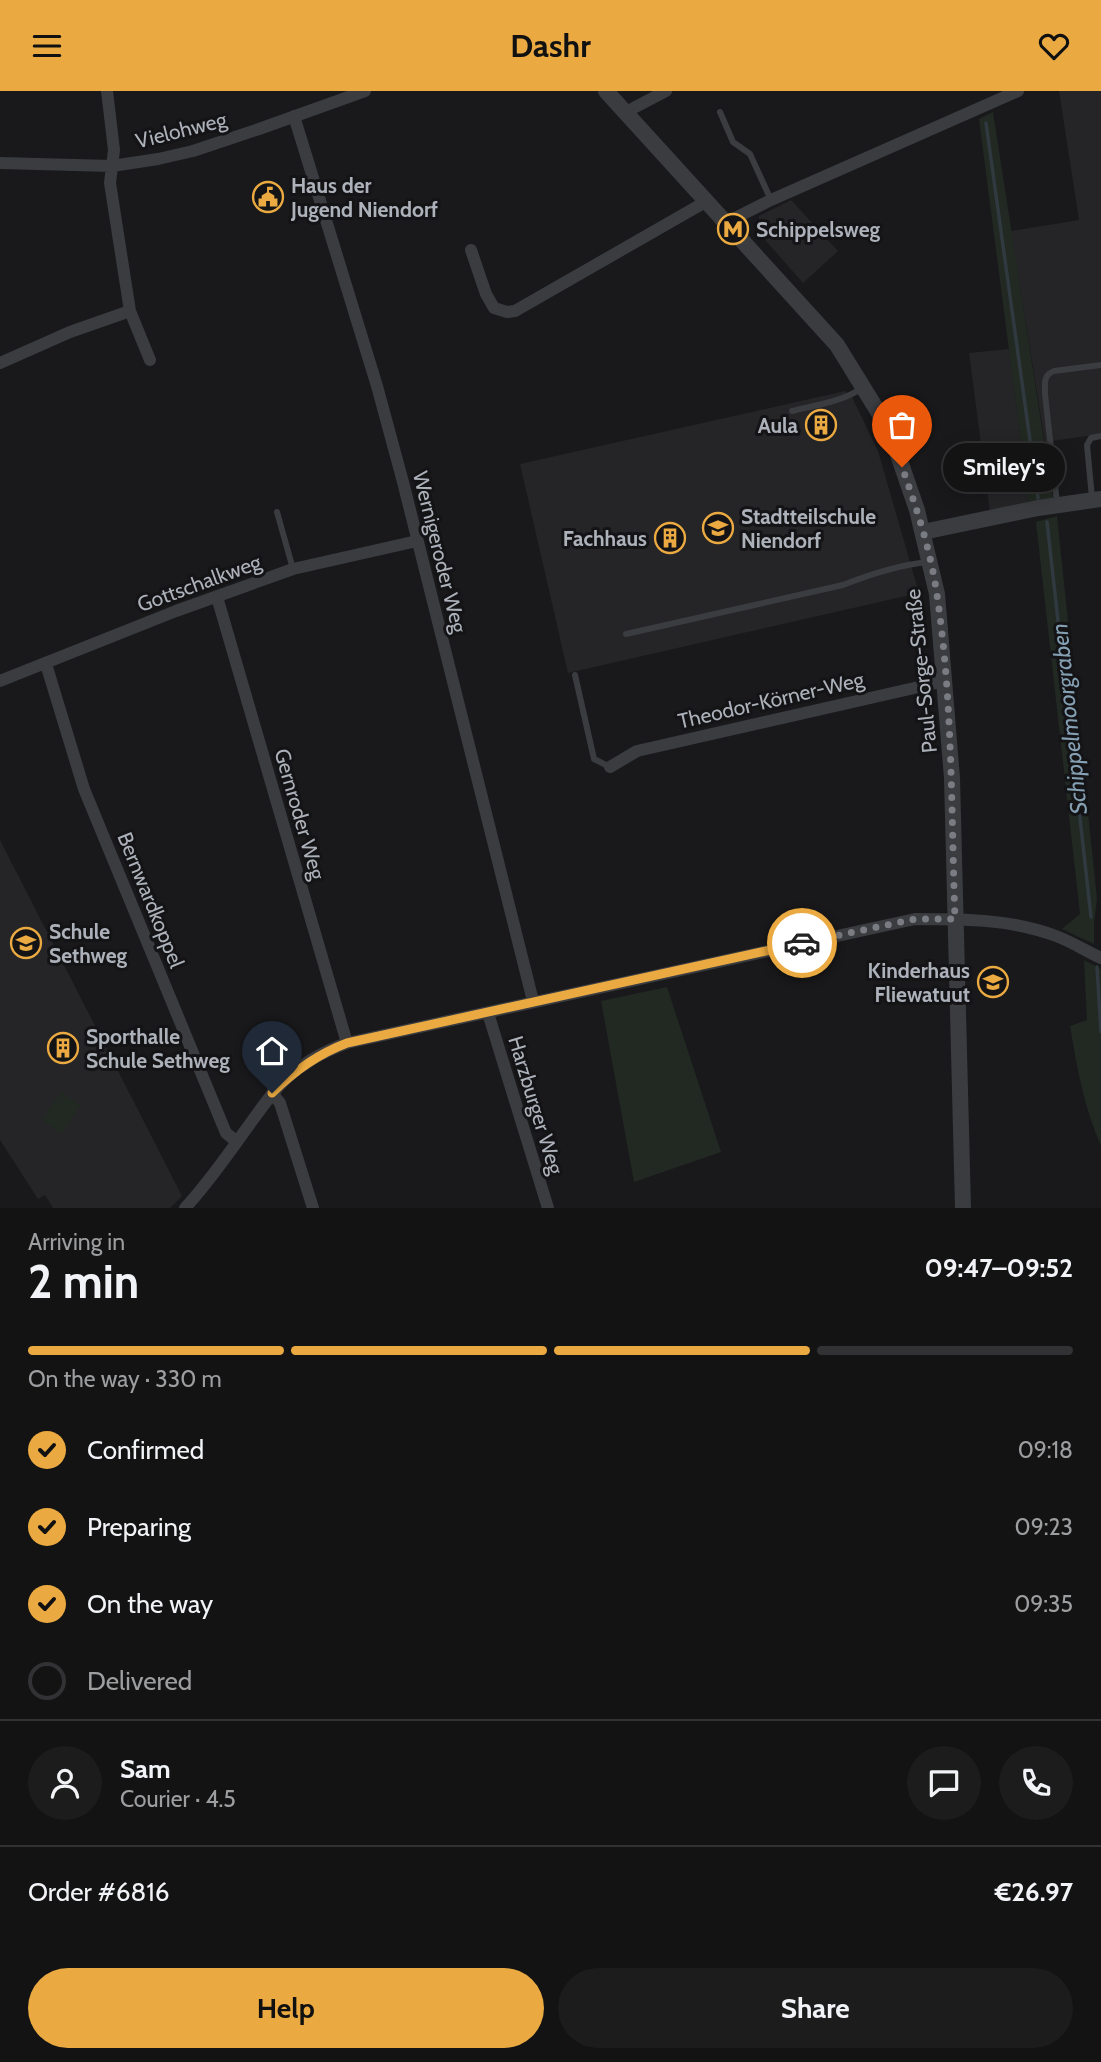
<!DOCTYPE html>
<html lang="en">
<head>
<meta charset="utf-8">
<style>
  :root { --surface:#131314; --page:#1c1c1d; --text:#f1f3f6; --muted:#9d9ea0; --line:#323234; --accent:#ebaa41 }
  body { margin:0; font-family:Cabin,sans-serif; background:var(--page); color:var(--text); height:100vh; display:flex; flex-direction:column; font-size:26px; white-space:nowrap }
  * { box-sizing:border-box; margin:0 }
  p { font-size:23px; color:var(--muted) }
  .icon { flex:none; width:38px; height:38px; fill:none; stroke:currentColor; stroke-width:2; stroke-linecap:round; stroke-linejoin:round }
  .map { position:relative; height:1117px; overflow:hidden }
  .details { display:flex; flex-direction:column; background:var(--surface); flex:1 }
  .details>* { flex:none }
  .pin { position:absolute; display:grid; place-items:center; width:60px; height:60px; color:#fff; margin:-72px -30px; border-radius:50% 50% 50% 0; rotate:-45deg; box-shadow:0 0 7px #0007 }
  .pin .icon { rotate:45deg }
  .courier { position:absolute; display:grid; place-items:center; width:70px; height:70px; margin:-35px; border:5px solid #ebaa41; border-radius:50%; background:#fff; color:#222; box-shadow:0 2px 9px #0007 }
  .bubble { position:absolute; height:49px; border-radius:24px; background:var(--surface); box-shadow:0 4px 18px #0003,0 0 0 2px var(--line); font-size:23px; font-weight:800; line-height:49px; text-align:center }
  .summary em { font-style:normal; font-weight:800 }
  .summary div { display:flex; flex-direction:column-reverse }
  .summary { display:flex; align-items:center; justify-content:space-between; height:119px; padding:0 28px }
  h1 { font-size:46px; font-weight:800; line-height:52px }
  .bar { display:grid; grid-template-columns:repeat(4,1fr); gap:10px 7px; align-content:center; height:84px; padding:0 28px }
  .bar i { height:9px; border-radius:5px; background:var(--line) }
  .bar .selected { background:var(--accent) }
  .bar p { grid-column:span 4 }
  .line { display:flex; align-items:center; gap:18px; padding:0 28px; border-top:2px solid var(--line) }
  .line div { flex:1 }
  .round { display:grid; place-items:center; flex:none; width:74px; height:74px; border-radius:37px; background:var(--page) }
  ol { padding:0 28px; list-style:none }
  li { display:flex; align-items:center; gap:21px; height:77px }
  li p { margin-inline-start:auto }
  li .icon { padding:7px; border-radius:50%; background:var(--accent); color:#111; stroke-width:4 }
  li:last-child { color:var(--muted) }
  li i { width:38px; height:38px; border:4px solid var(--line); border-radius:50% }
  .primary-button { display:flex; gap:14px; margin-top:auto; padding:14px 28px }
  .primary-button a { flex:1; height:80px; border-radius:42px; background:var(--accent); color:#111; font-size:28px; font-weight:800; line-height:80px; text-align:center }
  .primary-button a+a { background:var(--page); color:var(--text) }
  header { display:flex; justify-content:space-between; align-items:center; height:91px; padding:0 28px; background:var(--accent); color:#111; font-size:32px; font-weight:800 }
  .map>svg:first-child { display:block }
  .built { fill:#252528 }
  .green { fill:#212922 }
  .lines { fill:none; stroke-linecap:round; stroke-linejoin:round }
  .stream { stroke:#2f393f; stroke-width:3.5 }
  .service { stroke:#3a3c40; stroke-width:6 }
  .minor { stroke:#3a3c40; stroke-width:12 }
  .tertiary { stroke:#3a3c40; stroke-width:16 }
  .done { stroke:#797c82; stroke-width:7; stroke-dasharray:0 12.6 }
  .route { stroke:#ebaa41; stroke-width:9 }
  .labels { text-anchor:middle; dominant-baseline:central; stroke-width:6; stroke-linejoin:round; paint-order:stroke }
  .street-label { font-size:21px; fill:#acb1ba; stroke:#141416 }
  .poi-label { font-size:21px; font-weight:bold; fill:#acb1ba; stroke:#141416; text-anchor:start }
  .water-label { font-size:23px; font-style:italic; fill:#85a0b3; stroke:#141416 }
</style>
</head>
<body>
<header><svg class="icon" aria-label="menu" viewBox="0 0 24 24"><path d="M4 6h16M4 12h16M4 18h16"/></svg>Dashr<svg class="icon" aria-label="heart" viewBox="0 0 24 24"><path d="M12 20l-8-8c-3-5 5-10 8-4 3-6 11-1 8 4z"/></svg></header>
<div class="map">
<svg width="1101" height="1117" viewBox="0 0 1101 1117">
  <rect width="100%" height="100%" fill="#19191b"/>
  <path class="built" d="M1059 0H1101V343L1045 351 1011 140 1079 129Z
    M791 109 838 160 803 192 759 142V125Z
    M1009 258 1029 413 990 421 969 262Z
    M845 300 852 306 878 360 919 502 568 582 520 373Z
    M0 749 182 1105 170 1117H53L45 1104 38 1108 0 1049Z"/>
  <path class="green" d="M993 21 1053 408 1029 413 979 28Z
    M1057 425 1097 808 1094 831V853L1062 838 1080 823 1036 431Z
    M1084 869 1101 878V1055C1084 1016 1077 977 1070 935L1087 929Z
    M667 896 721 1061 634 1091 601 910Z
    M61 1001 81 1014 61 1043 42 1029Z"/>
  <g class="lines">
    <path class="stream" d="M986 32 1038 407
      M1047 431 1091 826
      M1097 876 1101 941"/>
    <path class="service" d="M720 21 733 51 750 63 771 109
      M792 320C816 314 842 311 862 297
      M1092 407 1087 354 1091 347 1101 345
      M1057 412 1045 303C1045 293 1043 284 1054 280L1101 274
      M277 421 293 478
      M626 543 843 494C871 483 898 474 928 471
      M575 584 594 668 610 676"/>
    <path class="minor" d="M107 0 114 59 110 92 130 220 150 269
      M626 21 666 0
      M294 25 377 295 403 391 533 910
      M0 72 112 75 158 68 193 60 259 38 365 0
      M727 131 771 109 1018 0
      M471 159 486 203 494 217 507 221 515 220 707 110
      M0 272 70 241 130 220
      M217 506 347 952
      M46 573 84 698 226 1042 237 1051
      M0 590 176 520 293 478 417 450
      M610 676 637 660 945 590
      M488 922 548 1117
      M272 1002 280 1012 313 1117
      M185 1117C210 1090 230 1060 252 1030 263 1015 273 1000 286 988 304 971 325 960 347 952L915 828C962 828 1012 828 1056 845 1072 851 1086 860 1101 867"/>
    <path class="tertiary" d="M606 0 837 254 882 327 896 358 917 419 937 503 952 687 963 1117
      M923 441 1038 417 1101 408"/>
  </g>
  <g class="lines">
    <path class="done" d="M802 852 915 828H955C951 720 953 611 937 504 931 461 917 418 902 376"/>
    <path class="route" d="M272 1002C295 979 318 963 347 952L802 852"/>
  </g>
  <defs>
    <g id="civic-ring" transform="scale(1.575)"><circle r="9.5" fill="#141416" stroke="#ebaa41" stroke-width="1.5"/><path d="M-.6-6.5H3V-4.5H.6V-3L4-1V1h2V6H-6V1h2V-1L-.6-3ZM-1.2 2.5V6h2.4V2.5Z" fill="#ebaa41"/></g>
    <g id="metro-ring" transform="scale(1.575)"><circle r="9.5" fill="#141416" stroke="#ebaa41" stroke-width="1.5"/><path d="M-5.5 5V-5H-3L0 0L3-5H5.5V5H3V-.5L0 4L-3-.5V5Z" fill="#ebaa41"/></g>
    <g id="building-ring" transform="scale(1.575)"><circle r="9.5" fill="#141416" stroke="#ebaa41" stroke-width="1.5"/><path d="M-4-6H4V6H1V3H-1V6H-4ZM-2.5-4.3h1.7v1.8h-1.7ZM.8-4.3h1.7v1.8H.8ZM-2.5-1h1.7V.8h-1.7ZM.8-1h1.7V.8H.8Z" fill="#ebaa41"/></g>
    <g id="school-ring" transform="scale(1.575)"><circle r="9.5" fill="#141416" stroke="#ebaa41" stroke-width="1.5"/><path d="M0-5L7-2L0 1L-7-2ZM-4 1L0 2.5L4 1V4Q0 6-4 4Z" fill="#ebaa41"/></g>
  </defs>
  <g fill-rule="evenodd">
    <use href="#civic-ring" x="268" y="106"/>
    <use href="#metro-ring" x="733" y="138"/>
    <use href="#building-ring" x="821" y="334"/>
    <use href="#school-ring" x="718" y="437"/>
    <use href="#building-ring" x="670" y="447"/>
    <use href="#school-ring" x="26" y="852"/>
    <use href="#school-ring" x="993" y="891"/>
    <use href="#building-ring" x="63" y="957"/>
  </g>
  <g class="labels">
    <g class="street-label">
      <text transform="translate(181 39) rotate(-14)">Vielohweg</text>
      <text transform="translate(440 461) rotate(76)">Wernigeroder Weg</text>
      <text transform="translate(199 492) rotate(-20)">Gottschalkweg</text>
      <text transform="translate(921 580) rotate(-96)">Paul-Sorge-Straße</text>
      <text transform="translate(771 609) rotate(-13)">Theodor-Körner-Weg</text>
      <text transform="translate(300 723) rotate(74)">Gernroder Weg</text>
      <text transform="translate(151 809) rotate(68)">Bernwardkoppel</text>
      <text transform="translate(536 1014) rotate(73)">Harzburger Weg</text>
    </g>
    <g class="poi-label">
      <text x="291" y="94">Haus der<tspan x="291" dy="24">Jugend Niendorf</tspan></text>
      <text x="756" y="138">Schippelsweg</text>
      <text x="798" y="334" text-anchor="end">Aula</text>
      <text x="741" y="425">Stadtteilschule<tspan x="741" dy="24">Niendorf</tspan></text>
      <text x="647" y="447" text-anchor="end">Fachhaus</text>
      <text x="49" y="840">Schule<tspan x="49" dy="24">Sethweg</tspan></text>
      <text x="970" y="879" text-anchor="end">Kinderhaus<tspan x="970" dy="24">Fliewatuut</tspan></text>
      <text x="86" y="945">Sporthalle<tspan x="86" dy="24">Schule Sethweg</tspan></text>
    </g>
    <g class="water-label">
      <text transform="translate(1069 628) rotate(-96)">Schippelmoorgraben</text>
    </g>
  </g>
</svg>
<div class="pin" style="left:902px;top:376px;background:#ea580c"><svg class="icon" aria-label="bag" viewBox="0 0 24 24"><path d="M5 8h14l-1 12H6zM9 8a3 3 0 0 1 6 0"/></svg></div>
<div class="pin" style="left:272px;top:1002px;background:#1f2937"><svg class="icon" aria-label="home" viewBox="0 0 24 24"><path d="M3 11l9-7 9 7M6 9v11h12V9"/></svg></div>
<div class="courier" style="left:802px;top:852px"><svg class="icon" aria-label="car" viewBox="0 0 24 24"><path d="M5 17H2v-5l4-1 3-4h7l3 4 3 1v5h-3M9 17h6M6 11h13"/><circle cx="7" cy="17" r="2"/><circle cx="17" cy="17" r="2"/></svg></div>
<div class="bubble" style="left:943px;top:352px;width:122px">Smiley's</div>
</div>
<section class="details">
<div class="summary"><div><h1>2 min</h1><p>Arriving in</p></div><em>09:47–09:52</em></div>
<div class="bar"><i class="selected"></i><i class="selected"></i><i class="selected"></i><i></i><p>On the way · 330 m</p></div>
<ol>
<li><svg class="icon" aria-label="check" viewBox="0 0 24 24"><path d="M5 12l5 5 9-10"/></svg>Confirmed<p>09:18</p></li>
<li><svg class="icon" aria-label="check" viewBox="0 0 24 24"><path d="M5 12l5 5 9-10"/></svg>Preparing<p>09:23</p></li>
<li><svg class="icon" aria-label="check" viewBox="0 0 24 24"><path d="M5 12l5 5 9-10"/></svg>On the way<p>09:35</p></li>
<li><i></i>Delivered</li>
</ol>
<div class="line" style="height:126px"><a class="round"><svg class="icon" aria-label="person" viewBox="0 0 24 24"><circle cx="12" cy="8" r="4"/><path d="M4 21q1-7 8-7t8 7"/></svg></a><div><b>Sam</b><p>Courier · 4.5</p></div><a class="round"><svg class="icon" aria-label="chat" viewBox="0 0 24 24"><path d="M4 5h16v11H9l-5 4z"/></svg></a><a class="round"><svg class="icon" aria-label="phone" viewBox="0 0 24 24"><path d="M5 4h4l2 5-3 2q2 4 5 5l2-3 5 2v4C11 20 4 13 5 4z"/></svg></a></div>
<div class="line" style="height:91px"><div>Order #6816</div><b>€26.97</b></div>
<div class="primary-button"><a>Help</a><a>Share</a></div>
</section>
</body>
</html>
